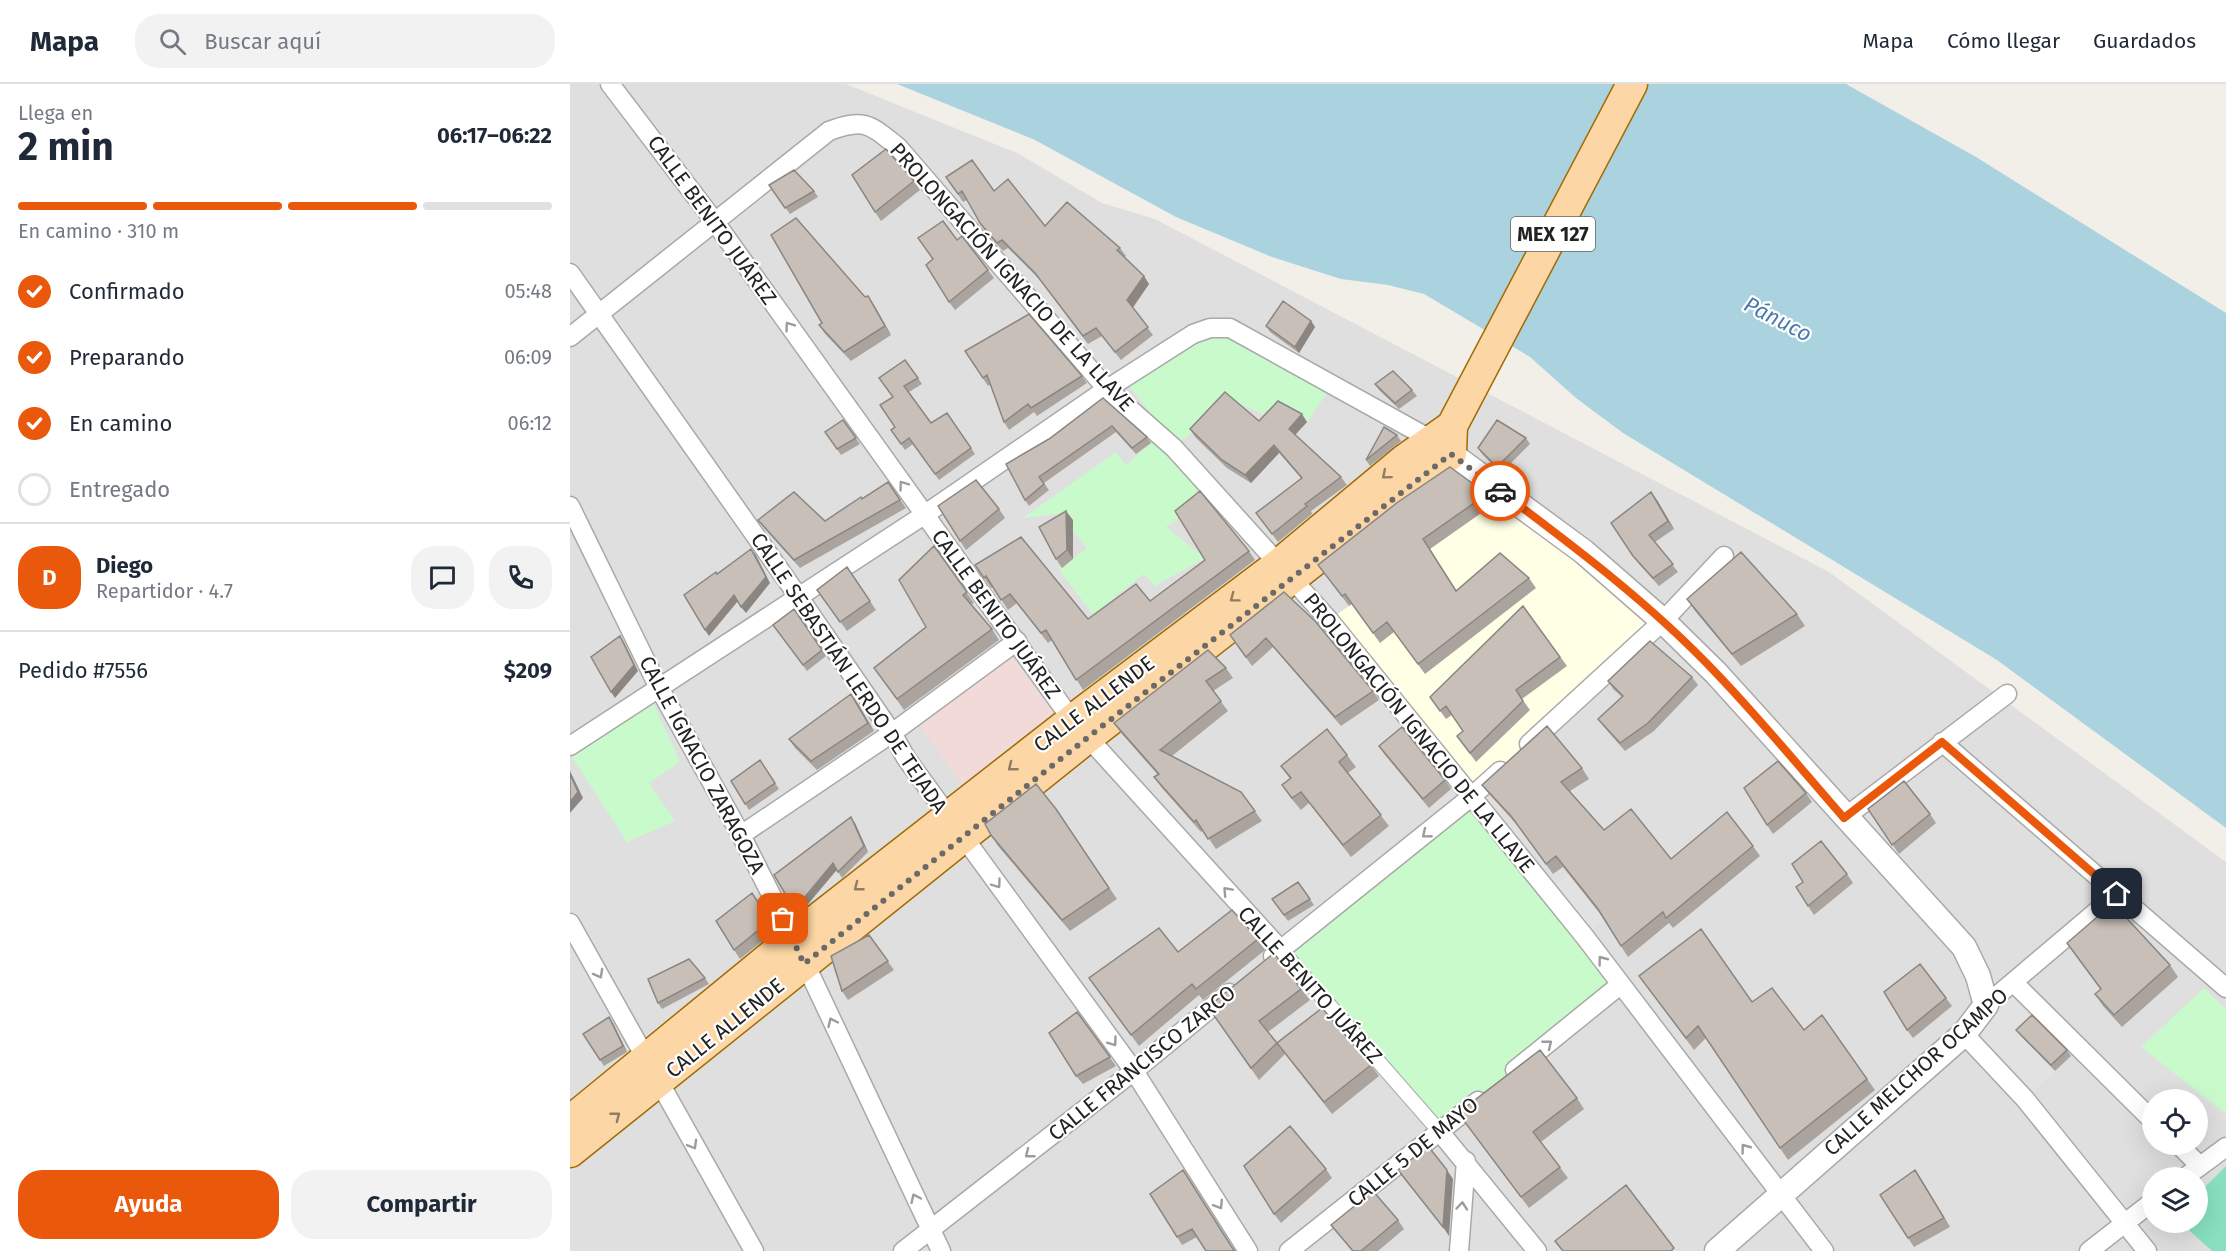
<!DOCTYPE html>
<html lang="es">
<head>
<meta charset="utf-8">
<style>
  :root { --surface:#fff; --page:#f2f2f3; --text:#1f2937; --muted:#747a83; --line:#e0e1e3; --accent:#ea580c }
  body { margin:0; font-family:"Fira Sans",sans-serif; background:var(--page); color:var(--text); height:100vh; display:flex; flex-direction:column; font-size:22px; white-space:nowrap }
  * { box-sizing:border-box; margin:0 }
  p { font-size:20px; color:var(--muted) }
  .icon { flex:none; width:33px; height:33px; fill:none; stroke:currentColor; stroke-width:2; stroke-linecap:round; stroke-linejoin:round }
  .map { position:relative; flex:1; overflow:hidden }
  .panel { display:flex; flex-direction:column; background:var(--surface); width:570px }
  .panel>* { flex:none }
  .fabs { position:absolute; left:1572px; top:1005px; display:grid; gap:12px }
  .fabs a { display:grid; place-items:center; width:66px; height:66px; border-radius:50%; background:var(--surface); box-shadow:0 6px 24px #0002; font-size:30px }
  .pin { position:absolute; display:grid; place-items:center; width:51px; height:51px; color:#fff; margin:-26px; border-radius:12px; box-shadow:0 3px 9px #0006 }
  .courier { position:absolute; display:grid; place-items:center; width:60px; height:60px; margin:-30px; border:4px solid #ea580c; border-radius:50%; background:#fff; color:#222; box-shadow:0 2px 8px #0007 }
  .head em { font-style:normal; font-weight:700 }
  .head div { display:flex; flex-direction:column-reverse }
  .head { display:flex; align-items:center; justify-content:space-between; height:102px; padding:0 18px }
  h1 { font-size:39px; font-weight:700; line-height:45px }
  .bar { display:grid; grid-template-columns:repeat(4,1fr); gap:9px 6px; align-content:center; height:72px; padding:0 18px }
  .bar i { height:8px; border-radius:4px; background:var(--line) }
  .bar .current { background:var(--accent) }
  .bar p { grid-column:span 4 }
  .line { display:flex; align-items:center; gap:15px; padding:0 18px; border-top:2px solid var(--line) }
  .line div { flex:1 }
  .round { display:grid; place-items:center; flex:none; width:63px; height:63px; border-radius:24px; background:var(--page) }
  ol { padding:0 18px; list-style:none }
  li { display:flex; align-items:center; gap:18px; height:66px }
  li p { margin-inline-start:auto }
  li .icon { padding:6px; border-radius:50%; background:var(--accent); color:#fff; stroke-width:4 }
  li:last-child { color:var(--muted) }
  li i { width:33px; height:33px; border:3px solid var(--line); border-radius:50% }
  .button { display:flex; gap:12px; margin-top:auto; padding:12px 18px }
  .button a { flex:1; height:69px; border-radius:24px; background:var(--accent); color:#fff; font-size:24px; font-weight:700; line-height:69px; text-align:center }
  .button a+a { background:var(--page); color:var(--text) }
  header { display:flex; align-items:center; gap:36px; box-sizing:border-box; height:84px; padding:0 30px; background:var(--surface); border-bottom:2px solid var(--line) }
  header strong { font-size:28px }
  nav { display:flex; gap:33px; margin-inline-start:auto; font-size:21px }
  .search { width:420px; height:54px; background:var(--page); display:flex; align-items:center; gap:15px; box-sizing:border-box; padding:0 21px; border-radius:24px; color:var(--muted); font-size:22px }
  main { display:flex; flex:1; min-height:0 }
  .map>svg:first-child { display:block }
  .residential { fill:#e0dfdf; fill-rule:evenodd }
  .commercial { fill:#f2dad9 }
  .education { fill:#ffffe5 }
  .park { fill:#c8facc }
  .pitch { fill:#88e0be }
  .parking { fill:#e2e2e2 }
  .water { fill:#aad3df }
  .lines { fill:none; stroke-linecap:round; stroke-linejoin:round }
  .pedestrian-casing { stroke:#a9a9a9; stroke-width:16 }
  .minor-casing { stroke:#a9a9a9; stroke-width:21 }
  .tertiary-casing { stroke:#a9a9a9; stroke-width:27 }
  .primary-casing { stroke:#a06b00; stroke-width:33 }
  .pedestrian { stroke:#fff; stroke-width:14 }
  .minor { stroke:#fff; stroke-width:18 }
  .tertiary { stroke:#fff; stroke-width:24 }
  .primary { stroke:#fcd6a4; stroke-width:30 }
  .wall { fill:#aba49e }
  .shaded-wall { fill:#8b8681 }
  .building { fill:#c7bfb8; stroke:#8b8681; stroke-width:1.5 }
  .oneway { stroke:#9c9c9c }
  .oneway2 { stroke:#8f7c63 }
  .done { stroke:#6b6a68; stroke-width:6; stroke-dasharray:0 10.8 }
  .route { stroke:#ea580c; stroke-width:8 }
  .labels { text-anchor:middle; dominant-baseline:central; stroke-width:4.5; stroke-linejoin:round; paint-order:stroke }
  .shield { fill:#fff; stroke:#646464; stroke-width:1.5 }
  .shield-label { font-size:20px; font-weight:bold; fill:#222 }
  .street-label { font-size:21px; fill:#222; stroke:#fff }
  .water-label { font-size:22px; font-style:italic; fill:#4a7aab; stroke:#fff }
</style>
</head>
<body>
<header>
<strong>Mapa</strong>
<div class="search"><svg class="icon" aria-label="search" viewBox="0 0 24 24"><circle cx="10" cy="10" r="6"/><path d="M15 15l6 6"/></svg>Buscar aquí</div>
<nav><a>Mapa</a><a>Cómo llegar</a><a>Guardados</a></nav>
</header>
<main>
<section class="panel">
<div class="head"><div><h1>2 min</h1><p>Llega en</p></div><em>06:17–06:22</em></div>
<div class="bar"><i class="current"></i><i class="current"></i><i class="current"></i><i></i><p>En camino · 310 m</p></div>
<ol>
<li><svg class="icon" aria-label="check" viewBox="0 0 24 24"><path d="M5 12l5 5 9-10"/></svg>Confirmado<p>05:48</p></li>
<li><svg class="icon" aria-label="check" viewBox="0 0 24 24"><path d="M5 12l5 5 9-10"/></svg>Preparando<p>06:09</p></li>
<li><svg class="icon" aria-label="check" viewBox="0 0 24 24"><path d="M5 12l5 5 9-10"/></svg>En camino<p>06:12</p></li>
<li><i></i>Entregado</li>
</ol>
<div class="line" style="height:108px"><b class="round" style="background:var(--accent);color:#fff">D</b><div><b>Diego</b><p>Repartidor · 4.7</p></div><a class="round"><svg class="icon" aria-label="chat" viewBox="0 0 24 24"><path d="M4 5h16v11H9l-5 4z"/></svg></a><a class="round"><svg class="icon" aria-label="phone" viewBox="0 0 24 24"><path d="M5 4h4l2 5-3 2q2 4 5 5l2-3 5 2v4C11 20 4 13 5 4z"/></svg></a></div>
<div class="line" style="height:78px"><div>Pedido #7556</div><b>$209</b></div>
<div class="button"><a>Ayuda</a><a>Compartir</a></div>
</section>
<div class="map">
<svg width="1656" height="1167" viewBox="0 0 1656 1167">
  <rect width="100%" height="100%" fill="#f2efe9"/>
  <path class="residential" d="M0 0H276L449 70 532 119 585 135 1259 488 1656 778V1167H0ZM1582 1016H1628V1060H1582ZM1582 1094H1628V1138H1582Z"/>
  <path class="commercial" d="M439 568 488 636 395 704 346 636Z"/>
  <path class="education" d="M938 410 1095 535 901 713 759 536Z"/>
  <path class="park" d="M643 249 706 275 757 309 737 338 706 320 693 330 661 316 609 359 579 327 556 298Z
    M585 356 639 415 596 443 635 474 585 502 574 490 523 530 489 486 517 464 489 430 453 434 546 368 556 381Z
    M83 618 110 678 79 699 105 737 57 758 2 673Z
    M901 713 1050 901 870 1048 711 866Z
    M1634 904 1656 925V1030L1571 963Z"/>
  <path class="pitch" d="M1656 1082V1167H1642L1611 1139 1628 1138V1110Z"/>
  <path class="parking" d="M999 790 1035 835 1015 853 978 806Z
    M1444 899 1473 929 1451 952 1485 987 1455 1015 1394 950Z"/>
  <path class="water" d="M327 0H1276L1406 73 1656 229V744L1427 576 1053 349 1006 314 960 273 854 210 818 201 771 195 702 173 606 133 465 56Z"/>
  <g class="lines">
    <g class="pedestrian-casing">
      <path id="pedestrian" d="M711 866 870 1048"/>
    </g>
    <g class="minor-casing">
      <path id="minor" d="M40 0 145 138 502 636 711 866
        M0 189 228 512 322 649 336 674 564 987 678 1167
        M0 253 259 47C295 34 299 40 328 63L537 305 604 364 759 536 1015 853 1254 1167
        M0 422 88 602 171 751 223 854 371 1167
        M1372 658 1656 904
        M959 660 1093 537 1154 472
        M0 662 354 431 537 305 623 250 640 244H660L862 356
        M1274 734 1437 610
        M171 751 322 649 447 557
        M0 839 184 1167
        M703 872 901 713 930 687
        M1444 899 1582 1036
        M1416 921 1547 810
        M1394 950 1455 1015 1577 1167
        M945 986 1050 901
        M870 1048 967 1167
        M1608 1060 1630 1082
        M1614 1094 1656 1063
        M333 1167 564 987 659 909
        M719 1167 908 1017
        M889 1167 896 1077
        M1519 1167 1582 1118"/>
    </g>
    <g class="tertiary-casing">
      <path id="tertiary" d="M866 359 1014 468 1093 537 1146 589 1394 863 1408 892 1416 921 1394 950 1147 1167"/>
    </g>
    <g class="primary-casing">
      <path id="primary" d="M0 1037 223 854 502 636 709 480 834 376 882 342
        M0 1068 517 654 881 370 882 342 1062 0"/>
    </g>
    <use href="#pedestrian" class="pedestrian"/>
    <use href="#minor" class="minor"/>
    <use href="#tertiary" class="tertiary"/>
    <use href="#primary" class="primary"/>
  </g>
  <path class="wall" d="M376 93 424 107 475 142 550 164 556 172 554 173 579 200 563 224 583 251 551 276 532 252 518 260 471 197 438 164 433 167 415 147 410 139 397 116 393 118Z
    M344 97 350 106 311 137 305 128Z
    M199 101 244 107 248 113 220 130Z
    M387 156 418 186 424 194 385 226 379 218 363 175Z
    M298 212 304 221 321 251 281 277 255 250 249 241Z
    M741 237 745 243 729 269 700 248 696 242Z
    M395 267 512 292 517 299 467 332 464 328 439 346 434 338 421 300 418 302Z
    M309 294H348L352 300 339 308 361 339 377 329 405 370 369 396 343 360 335 366 321 346 325 343 323 313Z
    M805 300 842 306 847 312 829 325 809 306Z
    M533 314 577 353 581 359 566 370 546 348 474 399 479 406 459 422 455 416 479 355Z
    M273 336 290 360 271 371 255 348Z
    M689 337 737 338 725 351 771 393 777 401 741 427 742 430 708 458 686 429 731 394 709 369 681 399 657 384 625 353 620 345Z
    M827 351 831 357 800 382 796 376Z
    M956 354 960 360 931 389 912 370 908 364Z
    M318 398 336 424 230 484 194 444 188 436 255 437 292 415Z
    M917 410 924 420 860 465 886 506 959 494 966 504 855 590 824 548 810 559 782 520 779 522 748 481Z
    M1087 416 1104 445 1085 458 1108 488 1089 502 1069 480 1041 439Z
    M429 425 435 434 396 466 390 457Z
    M503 436V475L492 484 486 475Z
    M364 462 404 519 401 521 422 545 429 556 334 626 304 584 356 543Z
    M679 467 685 476 513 606 482 556 478 559 447 519 438 526 423 503 421 504 405 481 518 535 580 517Z
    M277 483 306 526 277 547 247 506Z
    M714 508 803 607 809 616 771 642 703 563 682 582 660 551Z
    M1117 515 1227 530 1235 542 1171 582 1125 527Z
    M953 522 997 582 952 615 960 626 906 678 887 652 893 647 882 631 876 635 860 613Z
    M224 525 256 572 237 587 203 541Z
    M656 584 663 594 643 607 658 627 602 672 671 708 692 737 646 765 633 746 631 748 591 703 584 693 588 691 551 649 544 639Z
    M1122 593 1128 601 1084 647 1055 667 1034 643 1028 635 1052 613 1043 605 1038 597Z
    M281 610 304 647 247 686 225 664 219 655Z
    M809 662 875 696 881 705 859 724 815 671Z
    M777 671 786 683 778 689 819 742 781 773 739 719 731 726 720 713 712 701 720 695 711 682Z
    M190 676 209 705 179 726 161 697Z
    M1012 684 1019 695 1000 707 1034 746 1101 775 1183 762 1190 772 1103 844 1099 839 1058 873 1031 831 993 783 983 790 948 742 920 711 912 701Z
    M1236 709 1242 718 1203 750 1197 741Z
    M486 725 547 815 500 847 428 762 421 751Z
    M1298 725 1360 730 1366 739 1329 770Z
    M285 739 298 768 272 794 267 786 238 820 227 829 223 823Z
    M1277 790 1283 799 1244 831 1238 822Z
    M728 798 744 821 718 837 702 815Z
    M182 809 206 846 170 875 164 866Z
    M299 851 324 886 278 916 272 907Z
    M688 855 695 866 633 916 629 911 569 962 519 894 608 868Z
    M1600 881 1608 893 1552 943 1533 922 1525 910Z
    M1069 892 1182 918 1234 946 1252 931 1305 1006 1218 1076 1136 954 1124 966Z
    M135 894 139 900 92 925 88 919Z
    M731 905 740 916 698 948 707 959 801 981 809 992 762 1030 715 970 689 996 638 923Z
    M1376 914 1382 922 1343 954 1337 946Z
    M507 928 546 982 513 1000 506 992Z
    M43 939 57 968 34 982 30 976Z
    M1446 946 1497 966 1501 972 1485 987 1451 952Z
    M1007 1014 1014 1025 971 1058 998 1094 959 1124 888 1029Z
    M756 1085 762 1094 711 1139 704 1130Z
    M618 1094 664 1166 627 1153 612 1161 607 1153Z
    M1351 1095 1380 1143 1344 1163 1338 1154Z
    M828 1136 834 1145 808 1167H782L761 1141Z"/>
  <path class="shaded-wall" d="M574 192 579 200 562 224 557 216Z
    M298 212 304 221 321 251 315 242Z
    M741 237 745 243 729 269 725 263Z
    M732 330 737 338 724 352 719 345Z
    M704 361 709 369 681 399 675 391Z
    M1081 408 1087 416 1104 445 1098 437Z
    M496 427 503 436V475L497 466Z
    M181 465 186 471 200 499 176 529 171 523Z
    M164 511 168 517 139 552 135 546Z
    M50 552 54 558 68 587 45 614 41 608Z
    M281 610 287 618 304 647 298 639Z
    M0 687 13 714 0 729Z
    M281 733 285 739 298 768 294 762Z
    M263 779 267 785 238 820 234 814Z
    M39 933 43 939 57 968 53 962Z
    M877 1086 883 1095 879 1152 873 1143Z
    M1345 1086 1351 1095 1380 1143 1374 1134Z"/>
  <path class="building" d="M316 65 344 97 305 128 282 91Z
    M402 76 424 107 438 95 475 142 497 118 550 164 547 166 574 192 557 216 578 243 545 268 526 244 513 252 465 189 432 156 427 159 410 139 392 107 388 110 376 93Z
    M224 86 244 107 215 124 199 101Z
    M226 134 295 213 298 212 315 242 274 268 249 241 252 239 201 151Z
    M373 137 387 156 392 152 418 186 379 218 356 181 363 175 348 154Z
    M713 217 741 237 725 263 696 242Z
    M459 230 512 292 461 324 458 320 434 338 417 291 413 294 395 267Z
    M335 276 348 294 334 302 361 339 377 329 401 364 365 390 339 354 331 360 321 346 325 343 310 321 323 313 309 294Z
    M823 287 842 306 825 319 805 300Z
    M655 308 689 337 708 317 732 330 719 345 771 393 735 420 737 422 702 450 686 429 732 394 704 361 675 391 652 376 620 345Z
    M533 314 577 353 562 364 542 342 469 393 474 400 455 416 436 380 479 355Z
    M273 336 286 354 267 365 255 348Z
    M927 336 956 354 927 383 908 364Z
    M814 343 827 351 796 376Z
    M880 383 917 410 853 455 886 507 930 469 959 494 848 580 817 538 803 549 775 510 772 512 748 481 828 418Z
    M406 396 429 425 390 457 368 422Z
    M318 398 330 416 224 476 188 436 224 408 255 437 291 413 292 415Z
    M630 407 679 467 506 596 476 546 471 549 440 510 431 516 416 492 414 494 405 481 451 453 518 535 566 500 580 517 635 476 605 427Z
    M1081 408 1098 437 1079 451 1103 480 1083 494 1063 472 1041 439Z
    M496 427 497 466 486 475 469 443Z
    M364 462 397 508 393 511 422 545 327 615 304 584 356 543 329 496Z
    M181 465 196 493 171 523 164 511 135 546 114 511 146 488 147 490Z
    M1171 468 1227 530 1162 570 1117 515Z
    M277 483 300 517 270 538 247 506Z
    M714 508 745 537 803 607 765 633 696 554 676 573 660 551Z
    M953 522 990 573 946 606 953 617 900 669 887 652 893 647 876 622 870 627 860 613Z
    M224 525 252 566 233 581 203 541Z
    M50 552 64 581 41 608 21 573Z
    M1080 557 1122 593 1078 639 1050 659 1028 635 1053 612 1038 597Z
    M638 566 656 584 636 597 651 617 590 666 671 708 685 727 638 755 626 736 624 738 584 693 589 690 544 639Z
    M281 610 298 639 241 677 219 655Z
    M977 642 1012 684 991 698 1034 746 1061 725 1101 775 1157 728 1183 762 1096 834 1093 828 1051 862 1028 825 986 772 976 780 941 732 912 701Z
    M832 643 875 696 853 715 809 662Z
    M757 645 777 671 769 678 811 731 773 761 731 708 722 714 712 701 721 694 711 682Z
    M190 676 205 699 175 720 161 697Z
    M1208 677 1236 709 1197 741 1174 704Z
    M0 690 8 708 0 718Z
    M1334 697 1360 730 1322 761 1298 725Z
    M466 700 486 725 539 804 492 836 421 751 415 740Z
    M281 733 294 762 268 788 263 779 234 814 223 823 204 791Z
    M1251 757 1277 790 1238 822 1226 803 1233 798 1222 780Z
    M728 798 740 815 714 831 702 815Z
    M182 809 200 837 164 866 146 837Z
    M662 826 688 855 626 905 622 900 561 951 519 894 589 844 608 868Z
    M1533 828H1551L1600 881 1544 931 1525 910 1531 905 1497 859Z
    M1131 845 1182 918 1202 904 1234 946 1252 931 1297 995 1210 1064 1128 942 1116 954 1069 892Z
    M299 851 318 877 272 907 261 872Z
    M704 869 731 905 689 937 707 959 681 984 638 923Z
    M119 875 135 894 88 919 78 895Z
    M1350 880 1376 914 1337 946 1314 908Z
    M752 924 801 981 754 1018 707 959Z
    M507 928 540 973 506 992 479 949Z
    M1462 931 1497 966 1481 981 1446 946Z
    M39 933 53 962 30 976 13 950Z
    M970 966 1007 1014 963 1048 990 1083 951 1113 888 1029Z
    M720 1042 756 1085 704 1130 674 1082Z
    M858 1062 877 1086 873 1143 828 1086Z
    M613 1086 663 1165 665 1167H636L622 1145 607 1153 580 1110Z
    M1345 1086 1374 1134 1338 1154 1310 1111Z
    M1056 1101 1104 1164 1101 1167H993L985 1157Z
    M803 1107 828 1136 791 1167H783L761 1141Z"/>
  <defs><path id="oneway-chevron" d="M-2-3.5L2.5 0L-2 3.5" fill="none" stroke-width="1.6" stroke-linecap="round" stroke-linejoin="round" transform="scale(1.5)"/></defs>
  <g class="oneway">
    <use href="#oneway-chevron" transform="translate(219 242) rotate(-126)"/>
    <use href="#oneway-chevron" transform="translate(333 401) rotate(-126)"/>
    <use href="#oneway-chevron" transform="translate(856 750) rotate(141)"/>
    <use href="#oneway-chevron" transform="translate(427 800) rotate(54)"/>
    <use href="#oneway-chevron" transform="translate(657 807) rotate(-133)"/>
    <use href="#oneway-chevron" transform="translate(1032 876) rotate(-127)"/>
    <use href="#oneway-chevron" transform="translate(29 890) rotate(61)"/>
    <use href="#oneway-chevron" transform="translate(262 938) rotate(-115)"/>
    <use href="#oneway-chevron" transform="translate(543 958) rotate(54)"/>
    <use href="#oneway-chevron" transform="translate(978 960) rotate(-39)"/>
    <use href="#oneway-chevron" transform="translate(123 1061) rotate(60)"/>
    <use href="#oneway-chevron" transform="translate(1175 1064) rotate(-127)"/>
    <use href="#oneway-chevron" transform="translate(459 1070) rotate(142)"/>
    <use href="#oneway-chevron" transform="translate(345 1114) rotate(-115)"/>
    <use href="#oneway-chevron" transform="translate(649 1121) rotate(58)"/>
    <use href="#oneway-chevron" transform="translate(892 1122) rotate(-85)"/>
  </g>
  <g class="oneway2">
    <use href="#oneway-chevron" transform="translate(816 391) rotate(140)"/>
    <use href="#oneway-chevron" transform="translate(664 514) rotate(143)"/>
    <use href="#oneway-chevron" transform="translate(442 683) rotate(142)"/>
    <use href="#oneway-chevron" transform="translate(288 803) rotate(142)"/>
    <use href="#oneway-chevron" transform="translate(46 1032) rotate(-38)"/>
  </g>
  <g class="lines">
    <path class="done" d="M213 835 234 880 517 654 881 370 930 407"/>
    <path class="route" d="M930 407C1006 464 1082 521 1147 590 1191 636 1232 686 1274 734L1372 658 1547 810"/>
  </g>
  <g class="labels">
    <rect class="shield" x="941" y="133" width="84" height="34" rx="4.5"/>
    <g class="shield-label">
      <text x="983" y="150">MEX 127</text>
    </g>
    <g class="street-label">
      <text transform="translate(142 136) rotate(54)">CALLE BENITO JUÁREZ</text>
      <text transform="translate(442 193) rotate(48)">PROLONGACIÓN IGNACIO DE LA LLAVE</text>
      <text transform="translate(426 530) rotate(54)">CALLE BENITO JUÁREZ</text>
      <text transform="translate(279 589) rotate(56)">CALLE SEBASTIÁN LERDO DE TEJADA</text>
      <text transform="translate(524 620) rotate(-37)">CALLE ALLENDE</text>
      <text transform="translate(849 649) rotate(51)">PROLONGACIÓN IGNACIO DE LA LLAVE</text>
      <text transform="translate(132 681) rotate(62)">CALLE IGNACIO ZARAGOZA</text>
      <text transform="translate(740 901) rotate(48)">CALLE BENITO JUÁREZ</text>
      <text transform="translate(155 944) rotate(-39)">CALLE ALLENDE</text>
      <text transform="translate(572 979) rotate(-39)">CALLE FRANCISCO ZARCO</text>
      <text transform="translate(1346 988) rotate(-42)">CALLE MELCHOR OCAMPO</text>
      <text transform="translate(843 1068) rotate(-39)">CALLE 5 DE MAYO</text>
    </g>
    <g class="water-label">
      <text transform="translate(1208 235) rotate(27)">Pánuco</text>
    </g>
  </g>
</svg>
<div class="fabs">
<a><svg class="icon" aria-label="locate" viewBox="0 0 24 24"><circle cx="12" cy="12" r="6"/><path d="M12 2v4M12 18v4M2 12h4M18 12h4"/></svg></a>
<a><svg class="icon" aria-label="layers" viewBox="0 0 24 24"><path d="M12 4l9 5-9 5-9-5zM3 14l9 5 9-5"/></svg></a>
</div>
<div class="pin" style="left:213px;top:835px;background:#ea580c"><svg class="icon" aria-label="bag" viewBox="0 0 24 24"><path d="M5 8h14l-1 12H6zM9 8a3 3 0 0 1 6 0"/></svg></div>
<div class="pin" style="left:1547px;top:810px;background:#1f2937"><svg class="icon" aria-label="home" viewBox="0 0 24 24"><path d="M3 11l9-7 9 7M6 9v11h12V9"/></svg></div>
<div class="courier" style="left:930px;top:407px"><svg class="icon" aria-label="car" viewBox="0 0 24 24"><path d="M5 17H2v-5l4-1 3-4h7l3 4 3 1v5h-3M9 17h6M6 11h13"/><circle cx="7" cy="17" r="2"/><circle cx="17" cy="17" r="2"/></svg></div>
</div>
</main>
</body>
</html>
